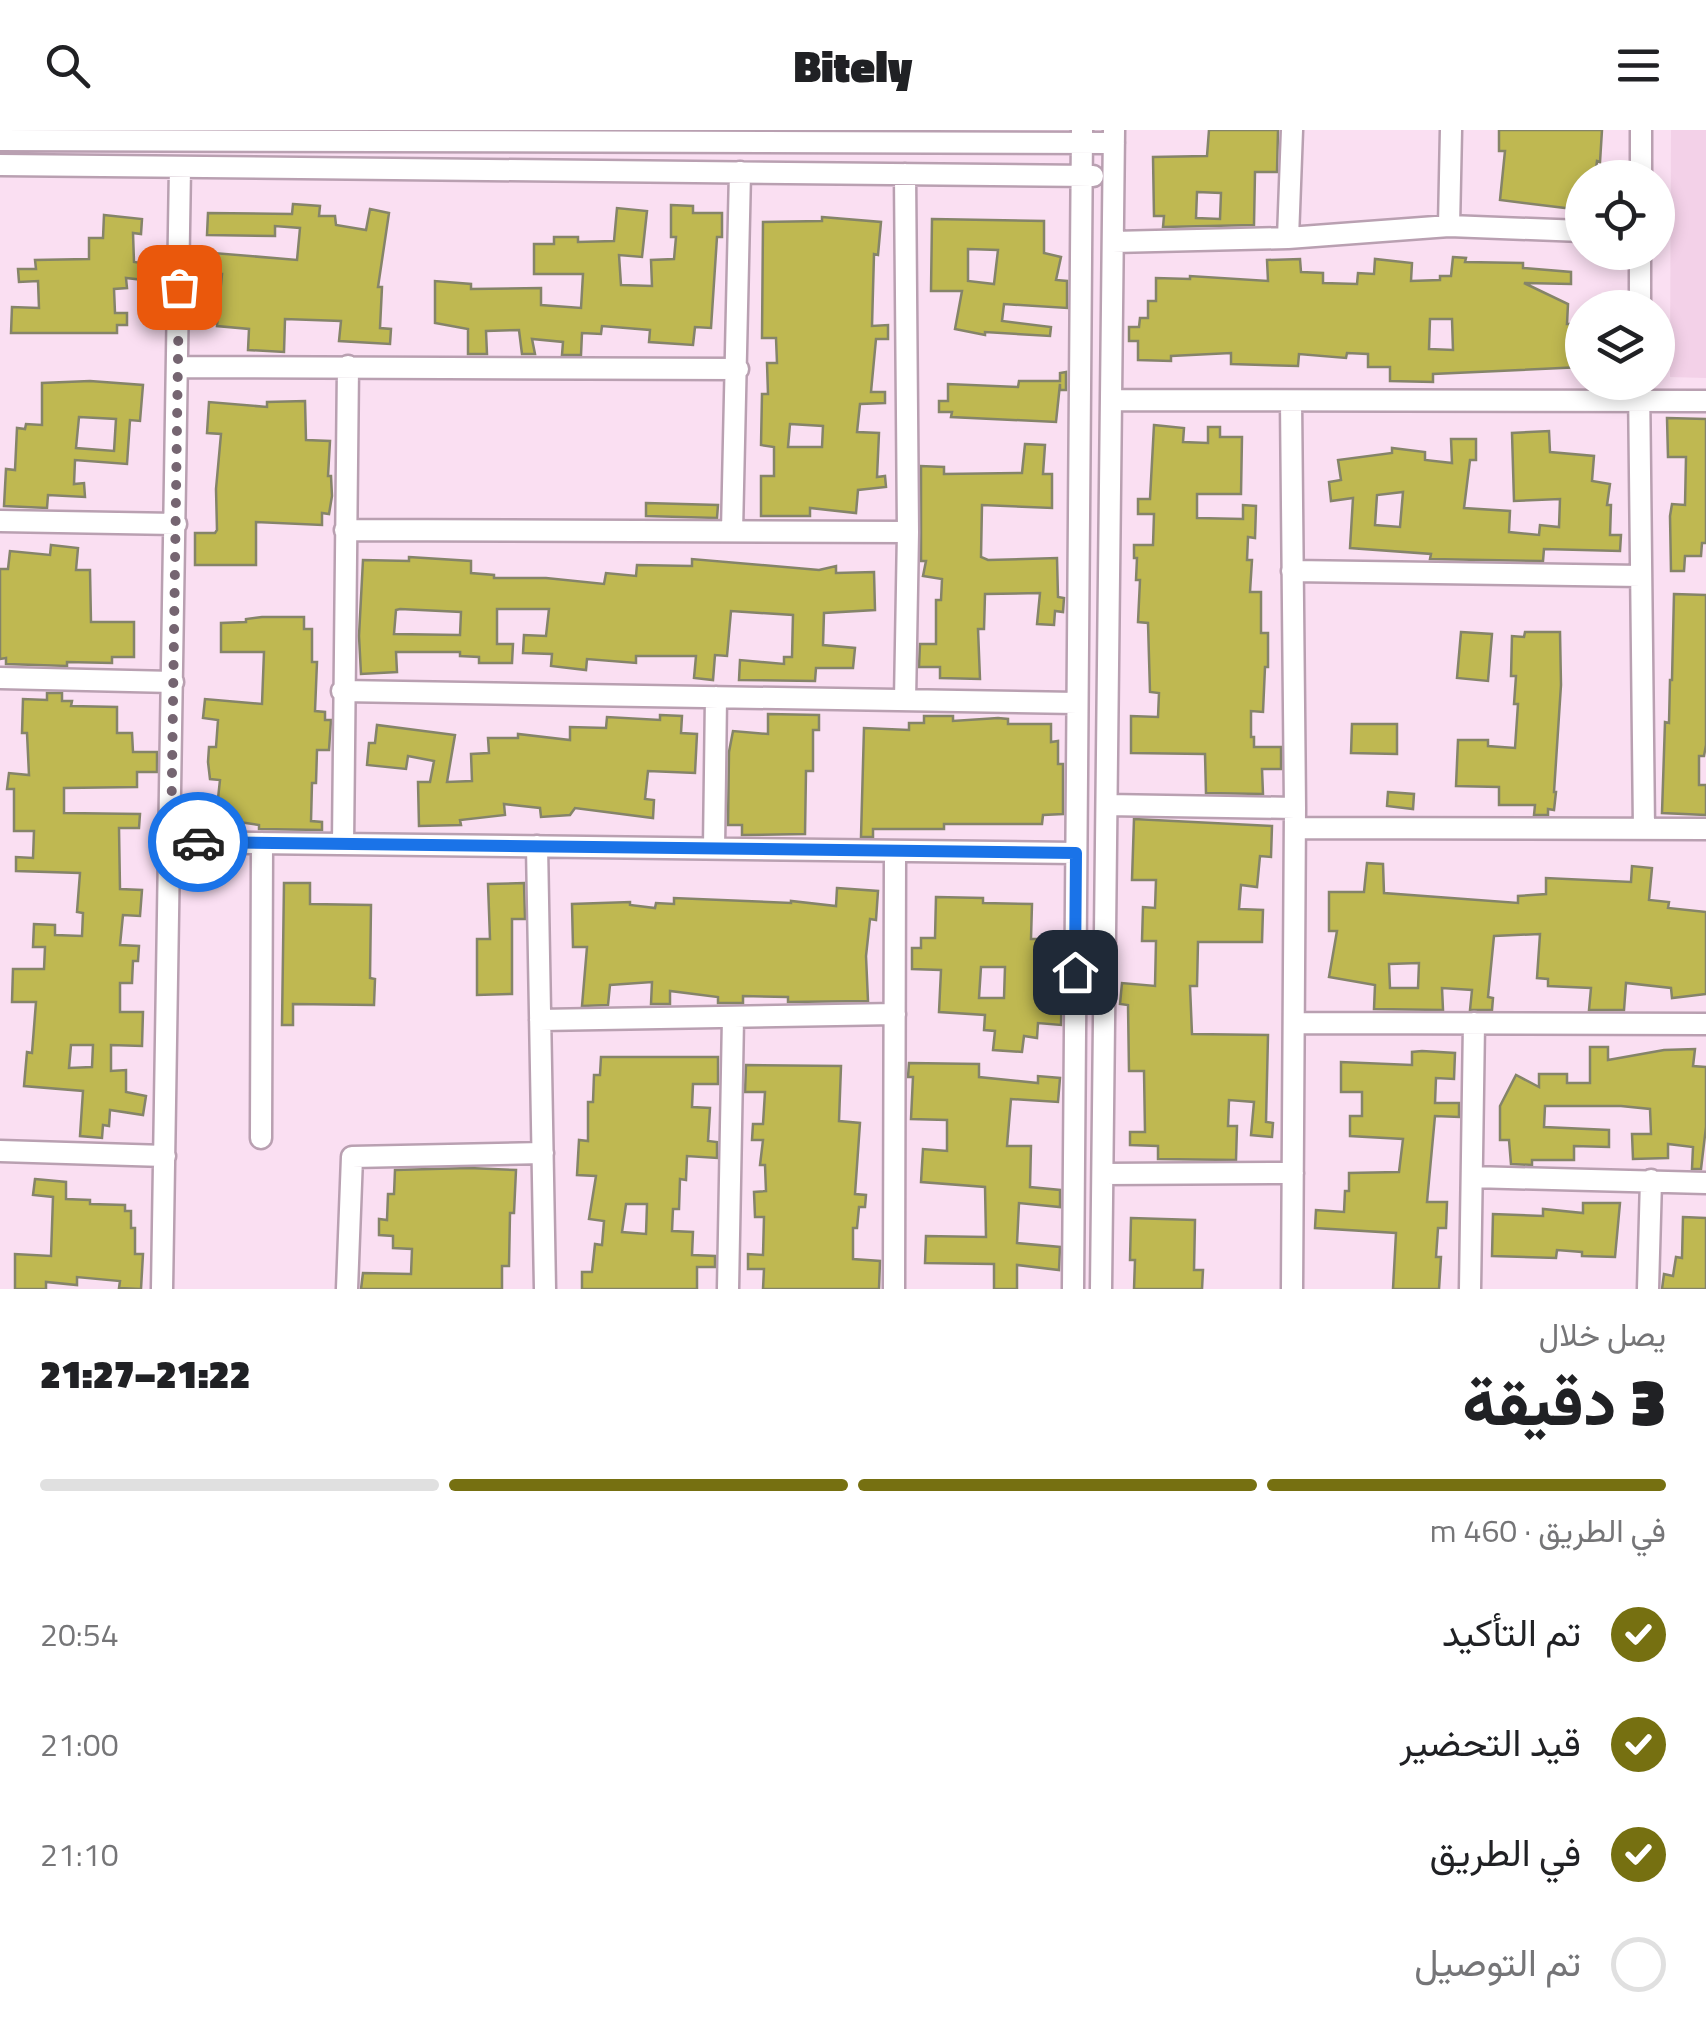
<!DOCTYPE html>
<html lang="ar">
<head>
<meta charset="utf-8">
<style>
  :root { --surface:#fff; --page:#f2f2f2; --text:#202124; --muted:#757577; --line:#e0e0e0; --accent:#767011 }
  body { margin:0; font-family:"Titillium Web",Vazirmatn,sans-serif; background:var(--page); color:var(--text); direction:rtl; height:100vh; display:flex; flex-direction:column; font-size:38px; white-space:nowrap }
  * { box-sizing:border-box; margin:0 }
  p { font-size:32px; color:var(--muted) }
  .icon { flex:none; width:55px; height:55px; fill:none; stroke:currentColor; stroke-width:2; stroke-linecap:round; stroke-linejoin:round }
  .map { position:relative; height:1159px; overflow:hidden; direction:ltr }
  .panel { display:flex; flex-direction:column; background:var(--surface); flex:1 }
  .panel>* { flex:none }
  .controls { position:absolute; left:1565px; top:30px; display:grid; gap:20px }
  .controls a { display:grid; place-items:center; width:110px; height:110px; border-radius:50%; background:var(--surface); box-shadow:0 5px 15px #0003; font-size:50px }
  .pin { position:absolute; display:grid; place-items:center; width:85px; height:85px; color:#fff; margin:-42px; border-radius:20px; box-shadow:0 5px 15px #0006 }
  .courier { position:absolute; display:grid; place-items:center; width:100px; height:100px; margin:-50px; border:8px solid #1a73e8; border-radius:50%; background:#fff; color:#222; box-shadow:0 2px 12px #0007 }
  .headline em { font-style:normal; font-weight:800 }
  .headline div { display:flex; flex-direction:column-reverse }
  .headline { display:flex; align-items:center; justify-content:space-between; height:170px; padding:0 40px }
  h1 { font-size:65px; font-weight:800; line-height:75px }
  .bar { display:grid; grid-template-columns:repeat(4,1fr); gap:15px 10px; align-content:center; height:120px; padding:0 40px }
  .bar i { height:12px; border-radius:8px; background:var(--line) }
  .bar .on { background:var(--accent) }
  .bar p { grid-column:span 4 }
  ol { padding:0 40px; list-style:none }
  li { display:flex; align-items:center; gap:30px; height:110px }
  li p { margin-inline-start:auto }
  li .icon { padding:10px; border-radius:50%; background:var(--accent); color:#fff; stroke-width:4 }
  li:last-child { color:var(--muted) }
  li i { width:55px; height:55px; border:5px solid var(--line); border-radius:50% }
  header { display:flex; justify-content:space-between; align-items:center; height:130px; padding:0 40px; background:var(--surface); font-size:45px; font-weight:800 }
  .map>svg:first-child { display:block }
  .built { fill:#f3d1e8 }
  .building { fill:#bfb851; stroke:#858469; stroke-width:2.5; fill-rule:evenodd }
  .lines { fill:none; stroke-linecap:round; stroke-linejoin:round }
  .minor-casing { stroke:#b9a0b1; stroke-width:25 }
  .minor { stroke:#fff; stroke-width:20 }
  .done { stroke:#756571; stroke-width:10; stroke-dasharray:0 18 }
  .route { stroke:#1a73e8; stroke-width:12 }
</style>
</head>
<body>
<header><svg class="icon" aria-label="menu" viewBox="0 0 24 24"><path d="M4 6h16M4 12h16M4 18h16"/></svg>Bitely<svg class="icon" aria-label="search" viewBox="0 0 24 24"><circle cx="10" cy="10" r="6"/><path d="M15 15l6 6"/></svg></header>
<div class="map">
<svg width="1706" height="1159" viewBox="0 0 1706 1159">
  <rect width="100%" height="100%" fill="#fadff2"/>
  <path class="built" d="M1671 0H1706V248L1670 247Z"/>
  <path class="building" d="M1209 0H1278L1277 42H1255L1254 95 1163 97 1164 86H1154L1153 27 1207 26ZM1197 62 1221 63 1220 89 1196 88Z
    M1499 0H1602L1600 32 1597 31 1595 48H1582V80L1500 70 1505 21H1499Z
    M293 74 320 76 319 86H335L336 95 366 100 370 79 389 83 378 157H382L380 198 391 199 390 214 339 211 341 191 285 189 284 222 248 220 249 199 217 196 222 144H212L214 123 297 130 300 98 275 96V106L207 105 208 83 292 84Z
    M671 75 693 76V83H722V107H717L711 198 695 197 693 215 649 212 650 200 602 196 601 204 582 203 581 225H562L563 212 532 209 535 224H522L519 200 486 201 487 224H468V199L435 193V151L471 154V159L541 158V175L581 178 583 144H534V114H554V107H578V112L614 111 617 78 647 81 642 127 619 125 621 155 652 156 651 130 674 129 676 107H671Z
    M104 85 142 89 141 104 133 103 134 132 155 135 153 151 126 148 127 158 114 159 115 183H127V195H117V203H11L12 177 39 178 38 151 19 152 18 139H36L35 130 89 129V108H103Z
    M822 87 881 92 878 125 874 124 872 196 888 195V209H876L871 262H885V273L860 274 857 302 879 303 877 347 885 346 886 357 858 360 856 383 810 378V386H761V346H774V317L761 315 762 264H768L767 233H777L776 208H762L763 92 822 91ZM790 294 823 296 822 317H788Z
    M932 89 1044 91V123L1061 127 1056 150 1067 151V178L1004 174 1002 191 1051 197 1050 206 985 202V205L955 199 962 161H931ZM968 119 998 120 994 154 968 151Z
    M1453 127 1466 128 1465 132 1523 133V138L1571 142V154L1524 153 1568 174 1567 194H1579L1582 237 1433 244V252L1390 251V237H1368V224L1347 223 1346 228 1299 224 1298 236 1231 234V223L1171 226V231L1138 230V211H1129V197H1139L1140 188H1148V171H1156V148L1190 149V146L1268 151 1267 130 1300 129 1301 142 1323 143V153L1357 154 1358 143 1374 144 1375 129 1412 133 1411 151 1440 150V146H1451ZM1430 189H1452L1453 220 1429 219Z
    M1066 242V260H1060V254L1056 292 951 287 952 282H939V271H948V254L1018 257 1019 251H1060V243Z
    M90 251 143 255 140 291 130 290 127 334 75 330 74 354 84 353 85 367 48 365 47 378 4 376 6 339 15 340 17 298 25 299 26 294 42 295V253ZM79 287 116 289 114 321 76 318Z
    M305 271 306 310 330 311 328 346H331L332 366 329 384 322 383V395L256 392V435H195V403H215L217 400 216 359 221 304 207 303 209 272 267 277V272Z
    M1667 288 1706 289V413H1702L1701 426H1685L1684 441H1671L1670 386 1672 374 1685 375 1686 327H1668Z
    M1154 295 1184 298 1183 312 1208 313V297H1220V307H1242L1241 364H1197V388L1243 389V375L1256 376 1255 408 1248 407 1247 430H1252L1250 462H1261V503H1268V537H1265L1263 582 1251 581V607H1254V617H1281V639H1262L1263 664 1206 663 1205 624 1131 623V586L1158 587 1159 563 1150 562 1148 493 1138 492 1140 450H1136L1137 428H1134V415H1153L1154 384H1138V369H1150Z
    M1549 301 1550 322 1594 326 1592 351 1610 354 1607 375H1611L1610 405H1621L1620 421 1544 419 1543 431 1430 429 1431 424 1350 418 1353 368 1331 371 1329 352 1341 350 1338 330 1392 323V318L1425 322V330L1452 333 1451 309H1476V330H1470L1464 378 1510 381 1509 402 1539 405 1540 395 1559 397 1560 369 1514 371 1512 303ZM1403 362 1400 397 1375 395 1377 365Z
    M1025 314 1045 315 1043 344H1052V378L982 375 981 427 988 430 1057 428 1058 467 1064 468 1063 482 1055 481 1054 495 1037 494 1040 463 985 464 984 499H978L980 549 940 548V537H919L920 514H936V470H941L942 449 923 446 926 431H921V336L944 337V344L1022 343Z
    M646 373 718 375 717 388 646 386Z
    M51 415 78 418 76 440H90L91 492H134V527H112V533L67 532V536L6 534V528L0 529V439H8L10 421 50 425Z
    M409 427 471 431V443L494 445V448H546L604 454 606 443 636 446 637 435 692 436V429L819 440 836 436V443L874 442 875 480 824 483 823 515 855 518 853 538H816L815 551 739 550 740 530 784 534V527H792L793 485 731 481 727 526 715 525 713 550 694 548 696 526H636V533L587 529 586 540 551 536 552 524 523 523 524 505 546 506 549 479H497V514H513L512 533H479V527L460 526V522H396L397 542 361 544 359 506 363 430 409 431ZM400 479 461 482 460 505 394 504 396 480Z
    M1674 464 1706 465V615L1704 626H1699V655H1706V685L1662 683 1665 592 1669 593 1670 550H1672Z
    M262 487H304V499H312V532H317L315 581 325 582V590H331L329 620H317L316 653H312L311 691 322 692V700L259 699V695L239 692 238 699H206L208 686 216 687 220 650 210 649 208 632 209 617H216L218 590 203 588 205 569 262 574 264 522H221V493L246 492V489Z
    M1461 502 1492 504 1488 551 1457 548Z
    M1525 502H1560L1561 555 1554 662H1556L1554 680 1548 679V685H1534L1535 675H1499V657L1456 656 1458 610H1488V616L1515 618 1518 574H1514L1516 546H1511L1512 506 1524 507Z
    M47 563H62V571H72L71 576 117 577V603H132L133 622H157V642H137V657L64 658V683L140 684 139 698H119L120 759 142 760 140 786 123 785 120 815 139 816 138 831H133L132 853H120V882H143L142 916 111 915V941L126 940V962L146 966 143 985 110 980 109 996 103 995 102 1008 80 1006 83 961 24 956 27 922 32 923 36 872H12L13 839H44L45 817H33L34 794 55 795V805L82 806 83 783 77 782 80 743 16 741V727L33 728 34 701H14V659H7L9 643 29 645 27 603H22L23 569 47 570ZM71 915H93L92 937 69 938Z
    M768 584 819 585V600H813V641H806L805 704 742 705V695H728L729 622 733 601 768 604Z
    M660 585 682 586 681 603 697 604 695 643 648 641 645 669 654 670 653 688 575 678 570 685 541 687 540 678 504 674 505 685 460 690 461 695 419 696 418 652H430L434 631 408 626 406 639 367 635 369 613H375L377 595 455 605 447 652 472 651 471 624 489 623 488 608H518V604L570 610V597L606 598 607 587 660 590Z
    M924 586H953V591L998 588 1008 589V594H1051V612L1058 611V634H1063V684L1043 685 1042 694H944V699H873V707H861L864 598 909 600V593H924Z
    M1352 594H1397V624L1351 623Z
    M1388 662 1414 664 1413 679 1387 676Z
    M1134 689 1272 696 1271 727 1260 726 1257 757 1241 755 1239 779 1263 780 1262 812H1198L1197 856H1190L1192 904 1268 905 1266 992 1273 993 1272 1007 1251 1005 1254 972 1229 970 1228 996H1237L1236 1030 1158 1029V1016L1130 1015V1002H1145L1144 941H1129L1128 875 1120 874 1122 853 1155 856 1156 811H1142L1143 777 1155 778 1156 750H1132Z
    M1367 733 1383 734 1384 763 1518 773V766L1546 764V748L1631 752 1632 736 1652 738 1649 770 1669 772 1668 778 1706 782V864L1672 868 1671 858 1626 853 1624 880H1589L1591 858 1548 856V849L1537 848 1540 804 1494 806 1488 867 1493 868 1492 880H1470L1472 860 1442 858 1443 880 1374 879 1375 855 1329 847 1337 801H1329V762H1364ZM1419 833 1418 858H1390L1389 834Z
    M284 753H310V774L371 775 370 848 375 849 374 875 293 874V895H282Z
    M524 753 525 789H512V864L477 865V809H490L488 754Z
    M837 758 878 761 876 790 870 789 866 826 868 871 788 872V867L743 866V873H718V867L670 861V874H651L652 852 610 855 608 875 582 876 587 817H573L572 774 630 772V775L655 778 656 773 674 774V768L791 773V771L836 776Z
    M936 767 983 768V773L1032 774 1031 809H1043V846H1062L1061 895 1038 893 1037 908 1024 906 1022 922 993 920 995 901 984 900 985 885 939 882 941 840 912 839V818H921V808H935ZM981 837H1005L1004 868H979Z
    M1590 917H1608V930L1664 920 1695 919 1693 936 1706 937V997L1701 1039H1692L1693 1017 1668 1014V1028L1633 1029 1632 1004H1651L1650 979 1621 976H1545L1544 997 1609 1000V1017L1574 1016V1030H1532V1035L1511 1034 1509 1010H1500V976L1516 945 1539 957V944H1567V953H1590Z
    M1422 921 1455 923 1454 949 1436 948 1435 973H1459V987L1435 986 1427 1072H1447L1446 1098H1438L1436 1127H1441L1439 1159H1393L1396 1103 1315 1098 1316 1080 1344 1082 1345 1061H1349V1043L1399 1042 1403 1009 1350 1006V986H1362V962H1341V932L1412 935V922Z
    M601 927H718V954H693L692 977 710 978 708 1011 717 1012V1028L687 1026 686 1050 680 1049 679 1079H673L672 1101 693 1102 692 1125 715 1126V1137H697V1159H582V1142H592L595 1114 602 1115 604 1091 589 1089 596 1046 577 1045 579 1010 588 1011V972H593L594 945H600ZM626 1074H647L646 1104 622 1102Z
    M909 933 979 934V947L1038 953V946L1060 948 1058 972 1011 969 1007 1016H1031L1030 1057 1060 1060V1077L1019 1073 1017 1113 1060 1117 1059 1140 1017 1135V1159H994V1134L925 1133 926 1106 986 1107 985 1057 921 1052 923 1019 947 1021V990L911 989 913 947H908Z
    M746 935 841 936 839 991 860 993 855 1064 866 1065 865 1077H859L857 1098H853V1129L880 1131 879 1159H763L764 1139H748V1124L763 1125 764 1087H755L754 1062 766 1061 765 1035H760L763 1010H752L753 994H763L765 962H745Z
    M469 1038 516 1040 514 1083H510L509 1136H502V1159H361L363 1143 411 1144 412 1119 393 1118V1106L379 1105V1089L387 1090 388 1064H394L395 1040Z
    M35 1049 66 1052V1069L90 1070V1074L125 1075V1081H131V1098H135V1124H143L141 1159 119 1158 120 1151 77 1147V1155L46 1152V1159H15V1124L51 1126 53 1067 33 1065Z
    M1583 1073H1620L1615 1127 1582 1126V1122L1557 1120 1556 1128 1492 1126 1493 1084 1543 1086V1079L1583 1083Z
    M1683 1087 1706 1088V1159H1662L1664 1144 1673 1146 1676 1127 1682 1128Z
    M1131 1088 1195 1090 1194 1140H1203L1202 1159H1134L1135 1130H1130Z"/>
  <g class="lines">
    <g class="minor-casing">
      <path id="minor" d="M0 10 1114 13
        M0 35 1093 46
        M1641 48V0
        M1449 96 1451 0
        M1288 108 1292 0
        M1113 112 1288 108 1449 96 1582 101
        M1640 178V122
        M178 237 738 239
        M1639 252 1644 699
        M1111 270 1706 271
        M1291 271 1295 678 1292 1159
        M0 391 176 394
        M345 400 908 402
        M732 401 740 42
        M1292 441 1641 446
        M0 548 173 552
        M342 561 1077 573
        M905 570 908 402 905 44
        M1107 675 1295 678
        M1295 698 1706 699
        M171 712 1076 723
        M343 714 348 236
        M537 716 545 1159
        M714 718 716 567
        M540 890 895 884
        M1294 893 1706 894
        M261 1008 262 713
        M0 1021 165 1026
        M1103 1044 1293 1043
        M1472 1047 1706 1053
        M162 1159 180 37
        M347 1159 352 1027 543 1023
        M728 1159 733 888
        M894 1159 895 721
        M1073 1159 1082 0
        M1101 1159 1114 0
        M1470 1159 1474 893
        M1648 1159 1651 1050"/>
    </g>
    <use href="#minor" class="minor"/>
  </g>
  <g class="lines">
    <path class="done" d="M179 157 171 712H198"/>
    <path class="route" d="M198 712 1076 723 1075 842"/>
  </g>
</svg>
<div class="controls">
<a><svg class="icon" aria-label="locate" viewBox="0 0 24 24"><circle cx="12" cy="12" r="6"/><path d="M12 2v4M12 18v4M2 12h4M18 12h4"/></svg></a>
<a><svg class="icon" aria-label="layers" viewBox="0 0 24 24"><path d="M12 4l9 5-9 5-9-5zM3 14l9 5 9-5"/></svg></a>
</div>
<div class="pin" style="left:179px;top:157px;background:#ea580c"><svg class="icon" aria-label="bag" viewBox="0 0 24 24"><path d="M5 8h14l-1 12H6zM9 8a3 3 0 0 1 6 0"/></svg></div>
<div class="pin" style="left:1075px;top:842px;background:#1f2937"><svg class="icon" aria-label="home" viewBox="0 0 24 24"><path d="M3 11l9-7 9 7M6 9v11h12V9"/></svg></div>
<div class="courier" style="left:198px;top:712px"><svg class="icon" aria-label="car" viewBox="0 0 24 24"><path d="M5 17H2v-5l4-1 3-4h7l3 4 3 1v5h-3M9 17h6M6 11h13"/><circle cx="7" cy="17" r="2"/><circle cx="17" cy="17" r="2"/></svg></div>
</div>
<section class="panel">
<div class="headline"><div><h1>3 دقيقة</h1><p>يصل خلال</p></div><em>21:22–21:27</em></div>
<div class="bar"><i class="on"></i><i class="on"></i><i class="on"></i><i></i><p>في الطريق · 460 m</p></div>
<ol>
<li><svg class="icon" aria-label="check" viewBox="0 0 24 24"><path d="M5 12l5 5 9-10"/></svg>تم التأكيد<p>20:54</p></li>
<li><svg class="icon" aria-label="check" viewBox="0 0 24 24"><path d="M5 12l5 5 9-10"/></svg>قيد التحضير<p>21:00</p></li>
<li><svg class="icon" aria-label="check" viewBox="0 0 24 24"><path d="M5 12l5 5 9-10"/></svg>في الطريق<p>21:10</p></li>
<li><i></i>تم التوصيل</li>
</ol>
</section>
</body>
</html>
